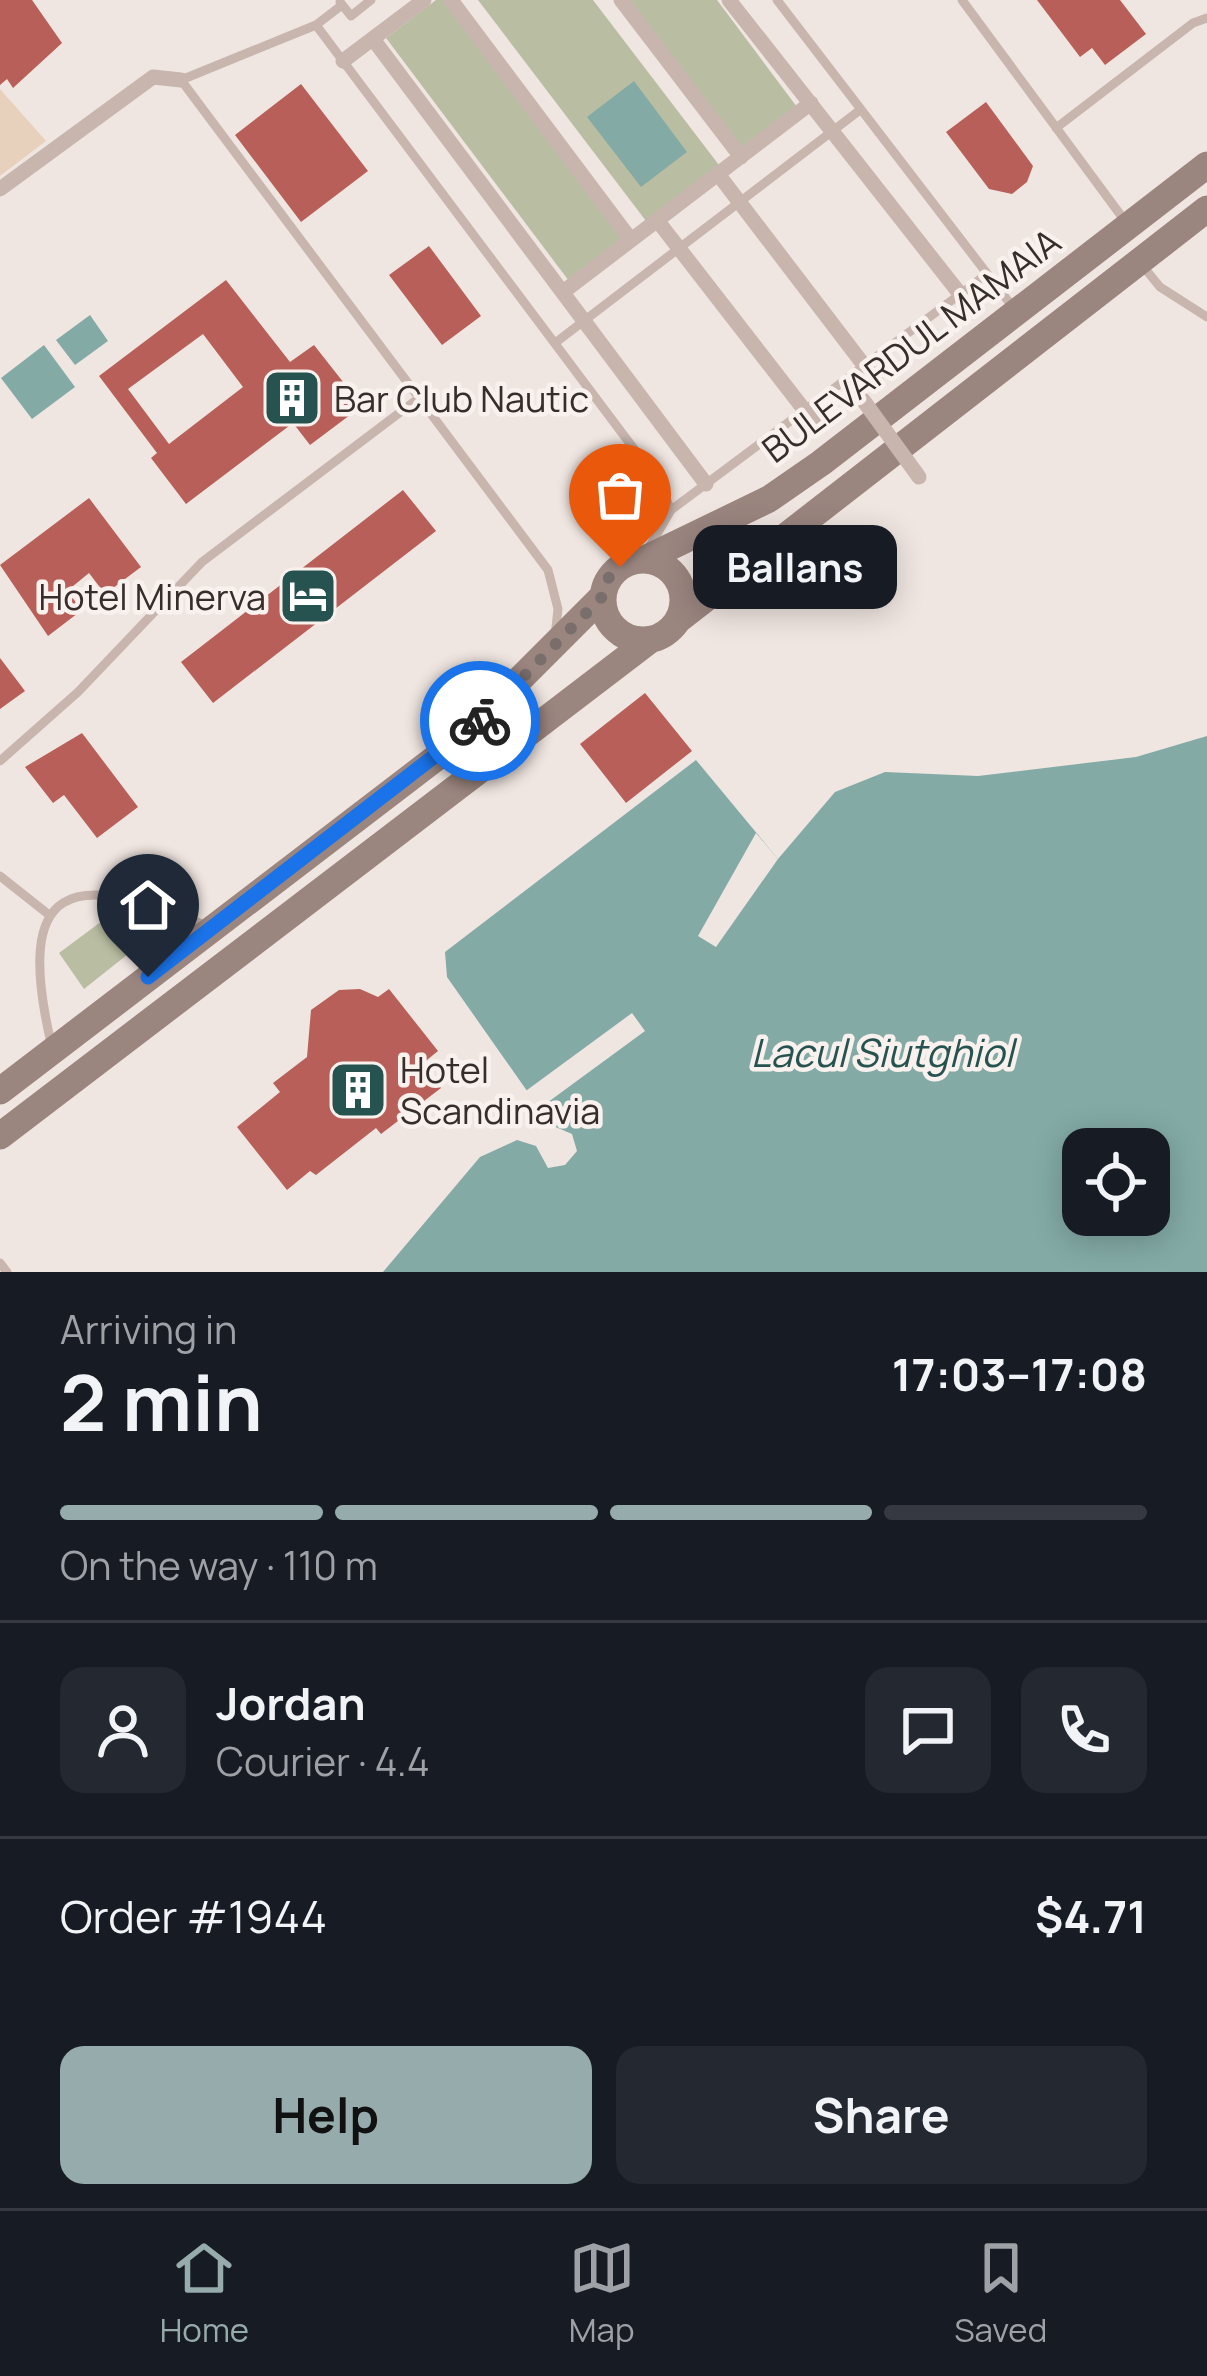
<!DOCTYPE html>
<html lang="en">
<head>
<meta charset="utf-8">
<style>
  :root { --surface:#171b24; --page:#242831; --text:#f1f3f6; --muted:#9ea1a6; --line:#363941; --accent:#96abab }
  body { margin:0; font-family:Manrope,sans-serif; background:var(--page); color:var(--text); height:100vh; display:flex; flex-direction:column; font-size:45px; white-space:nowrap }
  * { box-sizing:border-box; margin:0 }
  p { font-size:39px; color:var(--muted) }
  .icon { flex:none; width:66px; height:66px; fill:none; stroke:currentColor; stroke-width:2; stroke-linecap:round; stroke-linejoin:round }
  .map { position:relative; height:1272px; overflow:hidden }
  .sheet { display:flex; flex-direction:column; background:var(--surface); flex:1 }
  .sheet>* { flex:none }
  .buttons { position:absolute; left:1062px; top:1128px; display:grid; gap:24px }
  .buttons a { display:grid; place-items:center; width:108px; height:108px; border-radius:24px; background:var(--surface); box-shadow:0 6px 30px #0003; font-size:60px }
  .pin { position:absolute; display:grid; place-items:center; width:102px; height:102px; color:#fff; margin:-123px -51px; border-radius:50% 50% 50% 0; rotate:-45deg; box-shadow:0 0 12px #0007 }
  .pin .icon { rotate:45deg }
  .courier { position:absolute; display:grid; place-items:center; width:120px; height:120px; margin:-60px; border:9px solid #1a73e8; border-radius:50%; background:#fff; color:#222; box-shadow:0 3px 15px #0007 }
  .bubble { position:absolute; height:84px; border-radius:24px; background:var(--surface); box-shadow:0 6px 30px #0003; font-size:39px; font-weight:700; line-height:84px; text-align:center }
  .headline em { font-style:normal; font-weight:700 }
  .headline div { display:flex; flex-direction:column-reverse }
  .headline { display:flex; align-items:center; justify-content:space-between; height:204px; padding:0 60px }
  h1 { font-size:78px; font-weight:700; line-height:90px }
  .bar { display:grid; grid-template-columns:repeat(4,1fr); gap:18px 12px; align-content:center; height:144px; padding:0 60px }
  .bar i { height:15px; border-radius:9px; background:var(--line) }
  .bar .on { background:var(--accent) }
  .bar p { grid-column:span 4 }
  .line { display:flex; align-items:center; gap:30px; padding:0 60px; border-top:3px solid var(--line) }
  .line div { flex:1 }
  .round { display:grid; place-items:center; flex:none; width:126px; height:126px; border-radius:24px; background:var(--page) }
  .action { display:flex; gap:24px; margin-top:auto; padding:24px 60px }
  .action a { flex:1; height:138px; border-radius:24px; background:var(--accent); color:#111; font-size:48px; font-weight:700; line-height:138px; text-align:center }
  .action a+a { background:var(--page); color:var(--text) }
  .tab-bar { display:flex; justify-content:space-around; align-items:center; height:168px; border-top:3px solid var(--line); background:var(--surface); font-size:33px; color:var(--muted) }
  .tab-bar a { display:grid; justify-items:center; gap:6px }
  .tab-bar .on { color:var(--accent) }
  .map>svg:first-child { display:block }
  .green { fill:#b9bea2 }
  .sand { fill:#e7d1bc }
  .water { fill:#83aaa5; fill-rule:evenodd }
  .pier { fill:#f0e6e1 }
  .building { fill:#b75f58; fill-rule:evenodd }
  .lines { fill:none; stroke-linecap:round; stroke-linejoin:round }
  .service { stroke:#c7b5ae; stroke-width:9 }
  .pedestrian { stroke:#c7b5ae; stroke-width:15 }
  .secondary { stroke:#9b857f; stroke-width:27 }
  .pedestrian-bridge { stroke:#c7b5ae; stroke-width:15 }
  .done { stroke:#786e6b; stroke-width:12; stroke-dasharray:0 21.6 }
  .route { stroke:#1a73e8; stroke-width:15 }
  .labels { text-anchor:middle; dominant-baseline:central; stroke-width:9; stroke-linejoin:round; paint-order:stroke }
  .street-label { font-size:36px; fill:#372d2b; stroke:#f8f1ed }
  .poi-label { font-size:36px; fill:#372d2b; stroke:#f8f1ed; text-anchor:start }
  .water-label { font-size:39px; font-style:italic; fill:#26534f; stroke:#f8f1ed }
</style>
</head>
<body>
<div class="map">
<svg width="1207" height="1272" viewBox="0 0 1207 1272">
  <rect width="100%" height="100%" fill="#f0e6e1"/>
  <path class="green" d="M436 0H444L625 239 569 281 386 38Z
    M478 0H593L719 165 646 221Z
    M630 0H717L797 107 742 148Z
    M110 915 152 935 84 989 59 953Z"/>
  <path class="sand" d="M0 89 46 141 0 176Z"/>
  <path class="water" d="M634 81 687 152 641 187 587 117Z
    M90 315 108 341 75 365 56 340Z
    M44 345 75 387 32 419 1 378Z
    M1207 736V1272H383L480 1157 517 1140 536 1146 548 1168 565 1165 577 1151 572 1134 530 1116 539 1108 447 977 445 952 696 760 778 859 835 792 885 772 978 776 1136 757ZM1083 1149H1149V1215H1083Z"/>
  <path class="pier" d="M756 833 778 859 716 947 698 936Z
    M632 1013 645 1031 525 1119 531 1107 523 1093Z"/>
  <path class="building" d="M0 0H32L62 43 13 88 7 79 0 85Z
    M1037 0H1120L1146 34 1105 65 1092 48 1080 57Z
    M301 84 368 171 301 222 235 135Z
    M986 102 1033 166 1027 182 1012 194 989 189 946 132Z
    M429 246 481 316 442 345 389 275Z
    M226 280 290 362 314 345 362 406 310 445 293 423 186 504 151 458 157 453 99 376ZM203 334 243 387 169 444 128 389Z
    M403 490 436 531 213 703 181 662Z
    M89 498 141 567 105 594 89 573 67 591 82 610 48 636 0 565Z
    M0 658 25 691 0 709Z
    M645 693 692 751 626 803 580 744Z
    M82 733 138 807 97 838 64 795 53 803 25 767Z
    M360 989 378 997 389 989 438 1051 422 1064 441 1088 381 1134 376 1128 316 1175 310 1171 287 1190 237 1127 280 1092 273 1083 307 1057 311 1010 339 990Z"/>
  <g class="lines">
    <path class="service" d="M777 0 1015 310
      M962 0 1125 221
      M340 2 351 16 371 0
      M342 5 316 25 181 80 548 570 558 609 555 636
      M316 25 658 481 671 510
      M1056 128 1193 23 1207 18
      M1142 265 1160 287 1207 317
      M555 343 860 110
      M646 553 671 510 987 274
      M0 761 78 692 202 562 419 398
      M0 876 48 914
      M51 1043C14 883 69 868 207 926
      M0 1263 7 1272"/>
    <path class="pedestrian" d="M451 0 631 240
      M621 0 741 157
      M729 0 960 294
      M373 39 706 484
      M343 61 424 0
      M718 174 876 381
      M0 189 153 77 181 80
      M657 220 816 425
      M563 292 811 103"/>
    <path class="secondary" d="M603 600a40 40 0 1 1 80 0a40 40 0 1 1-80 0Z
      M643 560 769 499 821 463 1207 165
      M678 620 1207 209
      M0 1091 458 741 602 597
      M0 1136 650 640"/>
    <path class="pedestrian-bridge" d="M863 400 919 477"/>
  </g>
  <g class="lines">
    <path class="done" d="M480 721 602 597 609 577 620 567"/>
    <path class="route" d="M148 977 480 721"/>
  </g>
  <defs>
    <g id="building-square" transform="scale(3)"><rect x="-9" y="-9" width="18" height="18" rx="4" fill="#26534f" stroke="#f8f1ed"/><path d="M-4-6H4V6H1V3H-1V6H-4ZM-2.5-4.3h1.7v1.8h-1.7ZM.8-4.3h1.7v1.8H.8ZM-2.5-1h1.7V.8h-1.7ZM.8-1h1.7V.8H.8Z" fill="#fff"/></g>
    <g id="hotel-square" transform="scale(3)"><rect x="-9" y="-9" width="18" height="18" rx="4" fill="#26534f" stroke="#f8f1ed"/><path d="M-6-4.5h1.5V1H6V5H4.5V3h-9V5H-6ZM-4 0a1.8 1.8 0 1 1 3.6 0ZM.5 0V-2.5h3Q6-2.5 6 0Z" fill="#fff"/></g>
  </defs>
  <g fill-rule="evenodd">
    <use href="#building-square" x="292" y="398"/>
    <use href="#hotel-square" x="308" y="596"/>
    <use href="#building-square" x="358" y="1090"/>
  </g>
  <g class="labels">
    <g class="street-label">
      <text transform="translate(911 345) rotate(-37)">BULEVARDUL MAMAIA</text>
    </g>
    <g class="poi-label">
      <text x="334" y="398">Bar Club Nautic</text>
      <text x="266" y="596" text-anchor="end">Hotel Minerva</text>
      <text x="400" y="1069">Hotel<tspan x="400" dy="41">Scandinavia</tspan></text>
    </g>
    <g class="water-label">
      <text x="882" y="1052">Lacul Siutghiol</text>
    </g>
  </g>
</svg>
<div class="buttons">
<a><svg class="icon" aria-label="locate" viewBox="0 0 24 24"><circle cx="12" cy="12" r="6"/><path d="M12 2v4M12 18v4M2 12h4M18 12h4"/></svg></a>
</div>
<div class="pin" style="left:620px;top:567px;background:#ea580c"><svg class="icon" aria-label="bag" viewBox="0 0 24 24"><path d="M5 8h14l-1 12H6zM9 8a3 3 0 0 1 6 0"/></svg></div>
<div class="pin" style="left:148px;top:977px;background:#1f2937"><svg class="icon" aria-label="home" viewBox="0 0 24 24"><path d="M3 11l9-7 9 7M6 9v11h12V9"/></svg></div>
<div class="courier" style="left:480px;top:721px"><svg class="icon" aria-label="bike" viewBox="0 0 24 24"><circle cx="6" cy="16" r="4"/><circle cx="18" cy="16" r="4"/><path d="M6 16l4-8h5l3 8M10 8l3 8H6M13 5h3"/></svg></div>
<div class="bubble" style="left:693px;top:525px;width:204px">Ballans</div>
</div>
<section class="sheet">
<div class="headline"><div><h1>2 min</h1><p>Arriving in</p></div><em>17:03–17:08</em></div>
<div class="bar"><i class="on"></i><i class="on"></i><i class="on"></i><i></i><p>On the way · 110 m</p></div>
<div class="line" style="height:216px"><a class="round"><svg class="icon" aria-label="person" viewBox="0 0 24 24"><circle cx="12" cy="8" r="4"/><path d="M4 21q1-7 8-7t8 7"/></svg></a><div><b>Jordan</b><p>Courier · 4.4</p></div><a class="round"><svg class="icon" aria-label="chat" viewBox="0 0 24 24"><path d="M4 5h16v11H9l-5 4z"/></svg></a><a class="round"><svg class="icon" aria-label="phone" viewBox="0 0 24 24"><path d="M5 4h4l2 5-3 2q2 4 5 5l2-3 5 2v4C11 20 4 13 5 4z"/></svg></a></div>
<div class="line" style="height:156px"><div>Order #1944</div><b>$4.71</b></div>
<div class="action"><a>Help</a><a>Share</a></div>
</section>
<nav class="tab-bar">
<a class="on"><svg class="icon" aria-label="home" viewBox="0 0 24 24"><path d="M3 11l9-7 9 7M6 9v11h12V9"/></svg>Home</a>
<a><svg class="icon" aria-label="map" viewBox="0 0 24 24"><path d="M3 6l6-2 6 2 6-2v14l-6 2-6-2-6 2zM9 4v14M15 6v14"/></svg>Map</a>
<a><svg class="icon" aria-label="saved" viewBox="0 0 24 24"><path d="M7 4h10v16l-5-4-5 4z"/></svg>Saved</a>
</nav>
</body>
</html>
